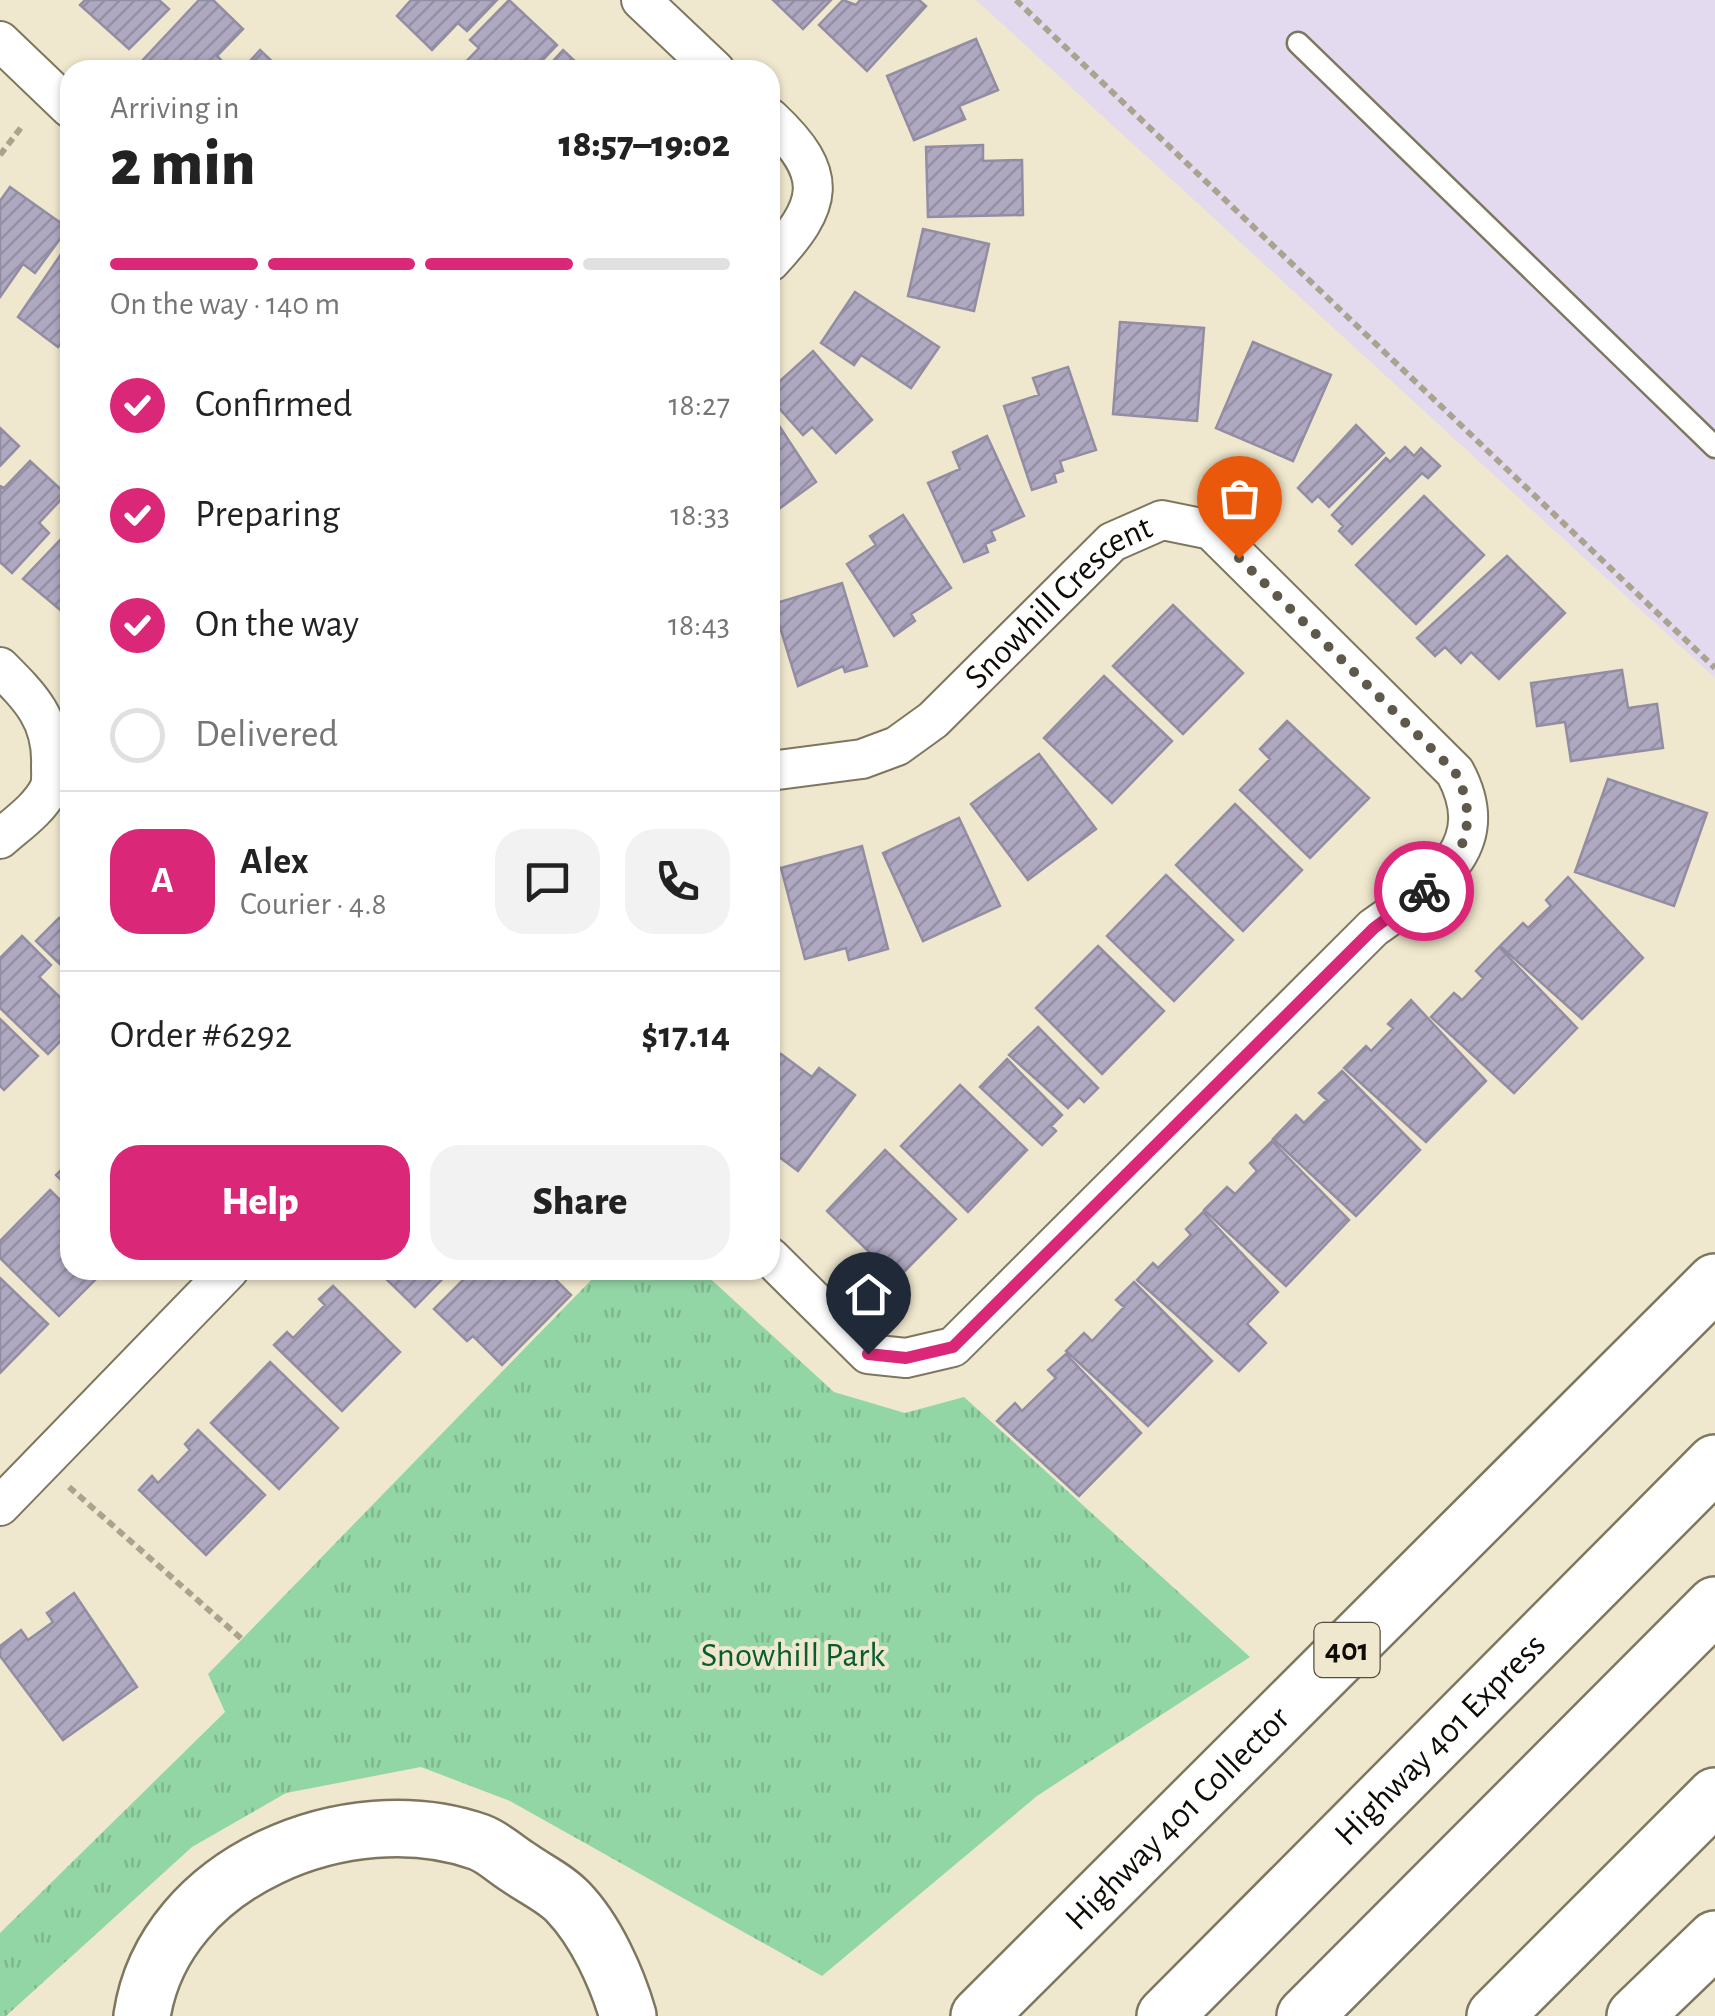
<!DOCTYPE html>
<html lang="en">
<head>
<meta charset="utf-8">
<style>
  :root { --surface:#fff; --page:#f2f2f2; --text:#222; --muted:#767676; --line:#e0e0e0; --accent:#db2777 }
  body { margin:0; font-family:"Alegreya Sans",sans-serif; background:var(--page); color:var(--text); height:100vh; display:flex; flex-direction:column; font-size:38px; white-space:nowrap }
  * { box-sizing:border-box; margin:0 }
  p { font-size:32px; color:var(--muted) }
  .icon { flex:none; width:55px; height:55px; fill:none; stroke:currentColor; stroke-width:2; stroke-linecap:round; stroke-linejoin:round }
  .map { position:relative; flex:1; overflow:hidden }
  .panel { position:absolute; left:60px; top:60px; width:720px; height:1220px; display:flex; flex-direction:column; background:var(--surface); border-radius:30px; box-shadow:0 2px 8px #0004 }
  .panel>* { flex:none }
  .pin { position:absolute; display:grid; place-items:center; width:85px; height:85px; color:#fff; margin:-102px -42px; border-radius:50% 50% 50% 0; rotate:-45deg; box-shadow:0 0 10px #0007 }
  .pin .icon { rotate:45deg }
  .courier { position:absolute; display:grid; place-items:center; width:100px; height:100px; margin:-50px; border:8px solid #db2777; border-radius:50%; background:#fff; color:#222; box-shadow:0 2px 12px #0007 }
  .headline em { font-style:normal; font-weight:800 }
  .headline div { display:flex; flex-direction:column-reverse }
  .headline { display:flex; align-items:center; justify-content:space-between; height:170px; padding:0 50px }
  h1 { font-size:65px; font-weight:800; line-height:75px }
  .bar { display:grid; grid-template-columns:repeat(4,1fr); gap:15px 10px; align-content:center; height:120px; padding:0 50px }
  .bar i { height:12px; border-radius:8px; background:var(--line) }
  .bar .selected { background:var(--accent) }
  .bar p { grid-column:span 4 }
  .line { display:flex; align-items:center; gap:25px; padding:0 50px; border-top:2px solid var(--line) }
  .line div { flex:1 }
  .round { display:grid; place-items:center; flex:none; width:105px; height:105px; border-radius:30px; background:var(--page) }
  ol { padding:0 50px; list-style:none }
  li { display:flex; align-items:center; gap:30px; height:110px }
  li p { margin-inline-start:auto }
  li .icon { padding:10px; border-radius:50%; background:var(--accent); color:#fff; stroke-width:4 }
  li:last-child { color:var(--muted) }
  li i { width:55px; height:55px; border:5px solid var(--line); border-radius:50% }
  .button { display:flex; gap:20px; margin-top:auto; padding:20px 50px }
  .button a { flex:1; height:115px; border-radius:30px; background:var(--accent); color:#fff; font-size:40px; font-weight:800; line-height:115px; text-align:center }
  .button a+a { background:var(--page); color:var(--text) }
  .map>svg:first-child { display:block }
  .commercial { fill:#e3daef }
  .park { fill:url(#park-tufts) }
  .building { fill:url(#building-hatch); stroke:#938da4; stroke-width:2.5 }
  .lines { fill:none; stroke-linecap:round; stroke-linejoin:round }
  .service-casing { stroke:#7e7760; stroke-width:25 }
  .minor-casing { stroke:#7e7760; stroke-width:42 }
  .motorway-casing { stroke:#7e7760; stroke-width:60 }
  .path { stroke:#aaa38f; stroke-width:6; stroke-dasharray:8 5; stroke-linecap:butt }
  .service { stroke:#fff; stroke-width:20 }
  .minor { stroke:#fff; stroke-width:38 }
  .motorway { stroke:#fff; stroke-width:55 }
  .done { stroke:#5e594b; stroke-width:10; stroke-dasharray:0 18 }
  .route { stroke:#db2777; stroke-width:12 }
  .labels { text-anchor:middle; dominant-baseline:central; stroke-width:8; stroke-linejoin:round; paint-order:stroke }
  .shield { fill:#f0e8ce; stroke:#524e41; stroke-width:2.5 }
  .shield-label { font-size:32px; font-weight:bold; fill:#0f0c05 }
  .street-label { font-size:35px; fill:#0f0c05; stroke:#f0e8ce }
  .park-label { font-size:35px; fill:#085d30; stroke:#f0e8ce }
</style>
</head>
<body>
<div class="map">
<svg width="1715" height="2016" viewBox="0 0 1715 2016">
  <defs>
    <pattern id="park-tufts" width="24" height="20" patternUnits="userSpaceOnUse" patternTransform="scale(2.5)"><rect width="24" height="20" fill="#93d6a6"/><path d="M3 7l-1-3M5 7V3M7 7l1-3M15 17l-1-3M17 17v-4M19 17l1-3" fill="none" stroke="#7eb68d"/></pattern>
    <pattern id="building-hatch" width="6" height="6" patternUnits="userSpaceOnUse" patternTransform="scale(2.5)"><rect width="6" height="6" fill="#afa8c1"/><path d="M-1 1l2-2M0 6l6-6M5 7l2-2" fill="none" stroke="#958fa4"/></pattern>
  </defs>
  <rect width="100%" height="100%" fill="#f0e8ce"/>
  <path class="commercial" d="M976 0H1715V678Z"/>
  <path class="park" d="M601 1270 703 1272 834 1392 905 1413 964 1397 1250 1657 1037 1796 822 1976 510 1801 421 1767 286 1793 192 1847 6 2016H0V1933L225 1712 208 1674Z"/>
  <path class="building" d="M85 0H159L169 9 129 49 80 5Z
    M199 0H213L243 29 217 56 226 65 222 70H149L141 62Z
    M411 0H497L467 31 458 23 432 50 397 16Z
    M509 0 557 45 533 70H458L479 48 470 40Z
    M773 0H831L803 29Z
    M843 0 856 5 860 0H919L926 6 867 71 819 25Z
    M976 39 998 90 959 106 965 119 914 140 887 76Z
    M260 50 281 70H242Z
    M563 50 584 70H545Z
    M983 145V161L1022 160 1023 215 928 217 926 147Z
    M10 187 68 228 35 273 23 264 0 297V201Z
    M923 229 989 244 974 311 908 296Z
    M68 244 70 331 58 347 18 317Z
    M855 292 939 347 911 388 861 355 854 365 821 343Z
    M1120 322 1204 328 1197 421 1113 414Z
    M1253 342 1331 375 1293 461 1216 428Z
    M813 351 872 420 836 453 812 427 803 435 770 398V390Z
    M1068 367 1096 450 1060 461 1063 471 1054 474 1056 482 1032 490 1004 406 1039 395 1033 378Z
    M770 412 816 482 772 514 770 512Z
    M1356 425 1384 453 1329 507 1318 496 1312 502 1298 488Z
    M0 428 19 446 0 466Z
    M987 436 1024 516 991 531 995 540 985 544 988 552 964 562 928 483 960 469 953 452Z
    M1405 447 1414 456 1421 448 1440 466 1428 478 1422 473 1352 544 1339 531 1343 526 1332 515 1386 458 1390 462Z
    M30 461 66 494 39 523 49 533 12 573 0 562V486L4 488Z
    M1424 496 1484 555 1416 624 1356 565Z
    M903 515 951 588 911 614 915 621 894 636 847 564 876 545 870 536Z
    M61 539 70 548V618L23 579Z
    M1507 556 1565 613 1499 679 1471 652 1461 663 1445 647 1435 656 1417 638Z
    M842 583 867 666 845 672 843 666 798 686 773 604Z
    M1173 605 1243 673 1183 734 1113 666Z
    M1622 670 1628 708 1657 704 1663 748 1571 761 1565 722 1537 726 1531 683Z
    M1104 676 1172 741 1112 803 1044 738Z
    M1287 721 1369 798 1310 858 1240 790 1270 759 1260 749Z
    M1039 754 1096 829 1028 880 971 804Z
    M1608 779 1707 813 1674 906 1575 872Z
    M1235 804 1302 870 1243 931 1176 865Z
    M959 818 1000 906 923 941 883 853Z
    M862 846 888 949 849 960 846 948 805 959 781 868Z
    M1166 875 1233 940 1174 1001 1107 936Z
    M1568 877 1643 958 1582 1019 1500 946 1523 923 1528 928 1551 906 1546 900Z
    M59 918 70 928V967L66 963 63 967 36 941Z
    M22 936 51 965 39 977 70 1007V1031L48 1054 0 1008V958Z
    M1098 946 1164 1011 1102 1074 1036 1008Z
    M1499 947 1577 1028 1514 1093 1431 1017 1454 993 1462 1000 1483 978 1476 971Z
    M1411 1000 1486 1081 1426 1142 1344 1068 1366 1046 1371 1051 1393 1028 1388 1024Z
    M0 1019 38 1056 4 1090 0 1086Z
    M1038 1027 1098 1088 1084 1102 1079 1097 1068 1108 1009 1055Z
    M781 1054 812 1077 819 1068 855 1095 798 1171 770 1150V1069Z
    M1007 1059 1062 1115 1051 1126 1056 1131 1042 1145 980 1087Z
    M1342 1071 1420 1150 1356 1216 1273 1139 1296 1115 1304 1123 1327 1100 1319 1093Z
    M960 1085 1027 1150 968 1212 901 1146Z
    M1272 1141 1349 1220 1286 1286 1204 1210 1227 1187 1235 1194 1257 1171 1250 1163Z
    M885 1150 956 1219 897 1279 827 1211Z
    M70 1161V1189L56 1175Z
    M50 1190 70 1210V1270H105L59 1316 0 1258V1241Z
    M1203 1212 1278 1292 1247 1324 1266 1343 1239 1371 1137 1280 1153 1263 1158 1268 1191 1235 1186 1229Z
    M377 1270H451L415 1307Z
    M473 1270H546L571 1295 502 1365 473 1336 467 1341 434 1309Z
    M0 1278 48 1324 0 1373Z
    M1134 1282 1212 1361 1148 1426 1066 1351 1084 1333 1092 1341 1124 1307 1116 1300Z
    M333 1286 400 1352 342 1411 274 1345 287 1332 293 1338 325 1305 319 1299Z
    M1066 1354 1141 1433 1079 1496 997 1421 1015 1403 1022 1411 1056 1378 1048 1370Z
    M270 1362 338 1428 279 1489 211 1423Z
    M198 1430 265 1495 206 1555 139 1490 152 1476 158 1483 190 1450 185 1444Z
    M74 1593 137 1687 63 1740 0 1656V1646L21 1630 28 1640 53 1622 47 1613Z"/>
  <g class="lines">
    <g class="service-casing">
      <path id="service" d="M1298 43 1715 447"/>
    </g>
    <g class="minor-casing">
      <g id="minor">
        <path d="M641 0 715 70"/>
        <path d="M0 41 70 108"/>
        <path d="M770 118C831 175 823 205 770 262"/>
        <path d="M0 667C31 698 53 720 51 766 51 773 52 782 49 789 39 809 17 824 0 839"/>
        <path id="s1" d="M770 771 862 759 897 746 933 720 1112 542 1162 520 1211 530 1455 772C1497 850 1430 887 1373 928L953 1347 906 1358 868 1354 770 1257"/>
        <path d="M0 1506 229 1270"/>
      </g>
    </g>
    <g class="motorway-casing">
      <g id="motorway">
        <path d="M142 2016C164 1871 349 1796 479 1842 493 1847 505 1859 518 1867 533 1878 555 1888 568 1902 596 1931 617 1978 628 2016"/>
        <path id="s2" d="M979 2016 1715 1282"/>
        <path id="s3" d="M1165 2016 1715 1463"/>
        <path d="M1305 2016 1715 1605"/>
        <path d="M1495 2016 1715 1796"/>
        <path d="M1635 2016 1715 1939"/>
      </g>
    </g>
    <path class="path" d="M1016 0 1715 668
      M0 155 23 125
      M69 1487 243 1640"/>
    <use href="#service" class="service"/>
    <use href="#minor" class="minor"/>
    <use href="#motorway" class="motorway"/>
  </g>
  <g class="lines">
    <path class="done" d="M1239 558 1455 772C1480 819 1465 860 1424 891"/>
    <path class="route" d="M868 1354 906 1358 953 1347 1374 928 1424 891"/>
  </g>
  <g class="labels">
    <rect class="shield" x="1314.5" y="1623" width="65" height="54" rx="8"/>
    <g class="shield-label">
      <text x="1347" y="1650">401</text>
    </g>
    <g class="street-label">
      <text stroke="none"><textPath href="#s1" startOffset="348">Snowhill Crescent</textPath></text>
      <text stroke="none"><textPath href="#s3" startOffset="390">Highway 401 Express</textPath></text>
      <text stroke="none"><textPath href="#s2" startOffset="280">Highway 401 Collector</textPath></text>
    </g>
    <g class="park-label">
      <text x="793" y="1655">Snowhill Park</text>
    </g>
  </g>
</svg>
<div class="pin" style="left:1239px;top:558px;background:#ea580c"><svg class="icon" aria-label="bag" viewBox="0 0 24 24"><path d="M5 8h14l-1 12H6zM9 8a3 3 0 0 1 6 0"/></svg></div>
<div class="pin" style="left:868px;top:1354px;background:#1f2937"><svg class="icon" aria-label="home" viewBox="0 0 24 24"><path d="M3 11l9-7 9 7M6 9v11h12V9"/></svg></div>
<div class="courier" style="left:1424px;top:891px"><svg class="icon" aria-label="bike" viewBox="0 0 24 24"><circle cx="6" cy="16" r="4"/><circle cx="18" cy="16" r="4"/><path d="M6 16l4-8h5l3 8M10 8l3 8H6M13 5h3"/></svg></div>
<section class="panel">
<div class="headline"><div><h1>2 min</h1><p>Arriving in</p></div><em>18:57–19:02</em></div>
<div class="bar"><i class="selected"></i><i class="selected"></i><i class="selected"></i><i></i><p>On the way · 140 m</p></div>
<ol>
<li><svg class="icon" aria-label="check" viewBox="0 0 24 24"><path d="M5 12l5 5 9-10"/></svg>Confirmed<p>18:27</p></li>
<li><svg class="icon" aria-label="check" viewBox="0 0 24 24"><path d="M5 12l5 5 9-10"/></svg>Preparing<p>18:33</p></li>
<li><svg class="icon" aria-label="check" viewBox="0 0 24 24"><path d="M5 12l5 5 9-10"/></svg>On the way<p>18:43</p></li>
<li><i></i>Delivered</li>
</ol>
<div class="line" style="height:180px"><b class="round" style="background:var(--accent);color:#fff">A</b><div><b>Alex</b><p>Courier · 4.8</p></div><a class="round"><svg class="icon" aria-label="chat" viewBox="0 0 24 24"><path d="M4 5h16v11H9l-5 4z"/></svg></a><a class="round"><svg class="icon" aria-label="phone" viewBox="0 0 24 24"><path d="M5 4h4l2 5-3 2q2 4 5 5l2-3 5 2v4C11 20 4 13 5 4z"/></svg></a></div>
<div class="line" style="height:130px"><div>Order #6292</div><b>$17.14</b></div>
<div class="button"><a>Help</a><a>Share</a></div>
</section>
</div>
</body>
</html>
